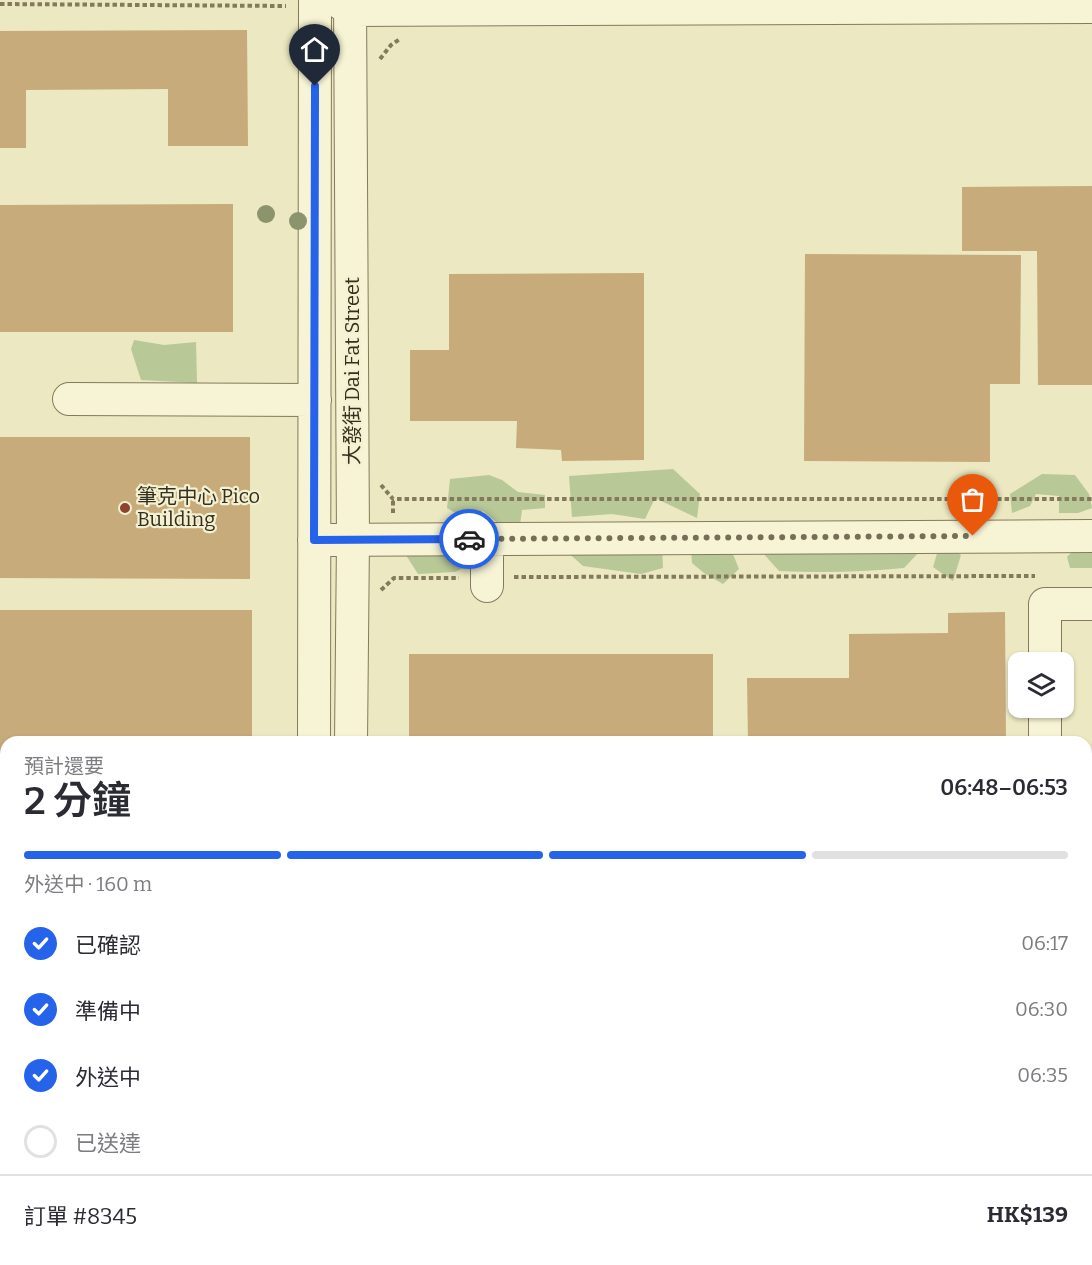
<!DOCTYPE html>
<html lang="zh-TW">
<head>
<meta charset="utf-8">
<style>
  :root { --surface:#fff; --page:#f7f7f7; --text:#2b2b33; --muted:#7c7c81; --line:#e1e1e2; --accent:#2563eb }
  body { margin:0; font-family:Bitter,"Noto Sans TC",serif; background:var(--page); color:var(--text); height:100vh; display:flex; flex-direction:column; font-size:22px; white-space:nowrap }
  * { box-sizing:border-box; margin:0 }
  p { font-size:20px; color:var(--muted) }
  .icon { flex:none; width:33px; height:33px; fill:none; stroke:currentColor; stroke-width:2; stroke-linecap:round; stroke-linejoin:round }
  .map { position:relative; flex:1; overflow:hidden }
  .side { position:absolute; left:0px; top:736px; width:1092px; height:530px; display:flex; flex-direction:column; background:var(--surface); border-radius:18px 18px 0 0; box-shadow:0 2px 4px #0004 }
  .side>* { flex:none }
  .tools { position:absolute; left:1008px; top:652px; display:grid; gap:12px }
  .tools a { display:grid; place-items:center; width:66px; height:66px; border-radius:12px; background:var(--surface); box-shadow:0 2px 4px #0004; font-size:30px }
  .pin { position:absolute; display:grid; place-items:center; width:51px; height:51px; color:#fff; margin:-62px -26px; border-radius:50% 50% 50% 0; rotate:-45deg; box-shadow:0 0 6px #0007 }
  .pin .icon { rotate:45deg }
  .courier { position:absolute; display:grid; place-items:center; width:60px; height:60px; margin:-30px; border:4px solid #2563eb; border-radius:50%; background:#fff; color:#222; box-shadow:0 2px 8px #0007 }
  .overview em { font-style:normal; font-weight:600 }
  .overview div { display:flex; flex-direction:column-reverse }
  .overview { display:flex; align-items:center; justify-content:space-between; height:102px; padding:0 24px }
  h1 { font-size:39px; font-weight:600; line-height:45px }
  .bar { display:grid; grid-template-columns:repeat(4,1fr); gap:9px 6px; align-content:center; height:72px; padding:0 24px }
  .bar i { height:8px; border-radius:4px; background:var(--line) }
  .bar .current { background:var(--accent) }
  .bar p { grid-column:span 4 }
  .line { display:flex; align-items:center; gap:15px; padding:0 24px; border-top:2px solid var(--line) }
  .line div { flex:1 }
  ol { padding:0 24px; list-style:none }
  li { display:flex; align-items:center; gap:18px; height:66px }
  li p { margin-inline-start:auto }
  li .icon { padding:6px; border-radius:50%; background:var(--accent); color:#fff; stroke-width:4 }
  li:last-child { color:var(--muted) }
  li i { width:33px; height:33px; border:3px solid var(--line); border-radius:50% }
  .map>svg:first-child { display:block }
  .green { fill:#b8c897 }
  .building { fill:#c7ab7a }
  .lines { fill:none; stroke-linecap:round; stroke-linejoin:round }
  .minor-casing { stroke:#847a5b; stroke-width:34 }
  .path { stroke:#847a5b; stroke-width:4; stroke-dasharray:4.5 3; stroke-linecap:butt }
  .minor { stroke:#f6f4d5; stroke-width:32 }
  .tree { fill:#8b946c }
  .done { stroke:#756f57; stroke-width:6; stroke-dasharray:0 10.8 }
  .route { stroke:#2563eb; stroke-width:8 }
  .poi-dot { fill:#8f422e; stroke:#f3f1d1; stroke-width:2 }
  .labels { text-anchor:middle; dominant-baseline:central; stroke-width:4.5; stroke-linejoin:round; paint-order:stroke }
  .street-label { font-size:20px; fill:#352e1e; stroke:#f3f1d1 }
  .poi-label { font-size:20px; fill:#352e1e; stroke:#f3f1d1; text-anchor:start }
</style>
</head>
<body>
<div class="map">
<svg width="1092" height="1265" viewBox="0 0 1092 1265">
  <rect width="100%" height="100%" fill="#ebe8c2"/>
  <path class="green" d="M134 340 164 345 196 342 197 383 141 380 131 349Z
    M673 469 700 494 697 518 655 498 645 519 612 514 572 517 569 476Z
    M1042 474 1075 475 1089 494 1092 508 1078 513H1059V496L1036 494 1030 506 1012 513 1010 494Z
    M489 475 502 480 518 492 545 495V508L522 510 520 525H500L483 511 467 520 447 508 450 479Z
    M1092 539V568H1070L1067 557 1077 546Z
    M449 545 463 568 455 572 418 574 404 552Z
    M662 548 663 568 641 574 583 566 564 549Z
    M731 549 739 569 723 584 704 573 692 563 691 550Z
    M952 549 961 555 953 581 933 567 938 550Z
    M762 552H919L904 568C862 572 821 573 779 571Z"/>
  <path class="building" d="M247 30 248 146H168V89L26 90V148H0V31Z
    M1092 186V385H1038L1037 251H962V187Z
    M233 204V332H0V205Z
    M805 254 1021 255 1020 384H990V462L804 461Z
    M644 273V460L562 461 561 450 516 448 517 421H410V350H449V274Z
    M0 437H250V579L0 578Z
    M0 610H252V742H6V909H0Z
    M1005 612 1006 742H748L747 678H849V634L948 633V613Z
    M409 654H713V742H409Z
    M0 984H6V1260H0Z
    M410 1260H447V1265H410Z"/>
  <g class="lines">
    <g class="minor-casing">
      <path id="minor" d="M336 0 350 10 1092 7
        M350 0 353 539 351 742
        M69 399 315 400
        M487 539V586
        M314 540 1092 536
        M1045 663V604H1092
        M1045 708V742
        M314 742 315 0
        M1086 938H1092
        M313 1260V1265
        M348 1260V1265
        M612 1260V1265
        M741 1260V1265
        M895 1260V1265
        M1026 1260V1265
        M479 1265V1260"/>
    </g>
    <path class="path" d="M0 4 286 6
      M380 59 391 45 400 39
      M381 485 393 499H1092
      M393 513V499
      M514 577 1035 576
      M381 590 394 578H459"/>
    <use href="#minor" class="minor"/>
  </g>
  <g class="tree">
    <circle cx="266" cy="214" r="9"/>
    <circle cx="298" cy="221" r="9"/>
  </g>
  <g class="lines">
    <path class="done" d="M469 539 973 536"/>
    <path class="route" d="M315 86 314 540 469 539"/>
  </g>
  <circle class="poi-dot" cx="125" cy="508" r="6"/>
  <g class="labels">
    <g class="street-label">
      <text transform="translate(352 371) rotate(-90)">大發街 Dai Fat Street</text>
    </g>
    <g class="poi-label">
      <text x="137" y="496">筆克中心 Pico<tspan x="137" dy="23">Building</tspan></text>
    </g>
  </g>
</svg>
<div class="tools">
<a><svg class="icon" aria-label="layers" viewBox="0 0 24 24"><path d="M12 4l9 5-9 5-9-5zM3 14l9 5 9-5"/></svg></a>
</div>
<div class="pin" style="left:973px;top:536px;background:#ea580c"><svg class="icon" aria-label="bag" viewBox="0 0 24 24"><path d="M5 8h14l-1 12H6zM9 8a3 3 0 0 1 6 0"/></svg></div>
<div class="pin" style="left:315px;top:86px;background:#1f2937"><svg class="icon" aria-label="home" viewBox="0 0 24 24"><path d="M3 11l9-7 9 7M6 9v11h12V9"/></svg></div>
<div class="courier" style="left:469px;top:539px"><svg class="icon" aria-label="car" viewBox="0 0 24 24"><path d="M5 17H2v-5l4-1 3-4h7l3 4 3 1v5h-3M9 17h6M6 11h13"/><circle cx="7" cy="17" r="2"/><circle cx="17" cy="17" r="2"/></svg></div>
<section class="side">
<div class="overview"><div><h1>2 分鐘</h1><p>預計還要</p></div><em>06:48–06:53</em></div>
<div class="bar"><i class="current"></i><i class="current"></i><i class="current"></i><i></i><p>外送中 · 160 m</p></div>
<ol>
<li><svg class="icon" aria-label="check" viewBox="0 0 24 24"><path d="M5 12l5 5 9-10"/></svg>已確認<p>06:17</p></li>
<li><svg class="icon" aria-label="check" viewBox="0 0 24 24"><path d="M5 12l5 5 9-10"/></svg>準備中<p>06:30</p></li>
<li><svg class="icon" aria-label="check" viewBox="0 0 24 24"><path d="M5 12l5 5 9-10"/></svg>外送中<p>06:35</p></li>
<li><i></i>已送達</li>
</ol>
<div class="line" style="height:78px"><div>訂單 #8345</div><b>HK$139</b></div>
</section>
</div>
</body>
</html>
